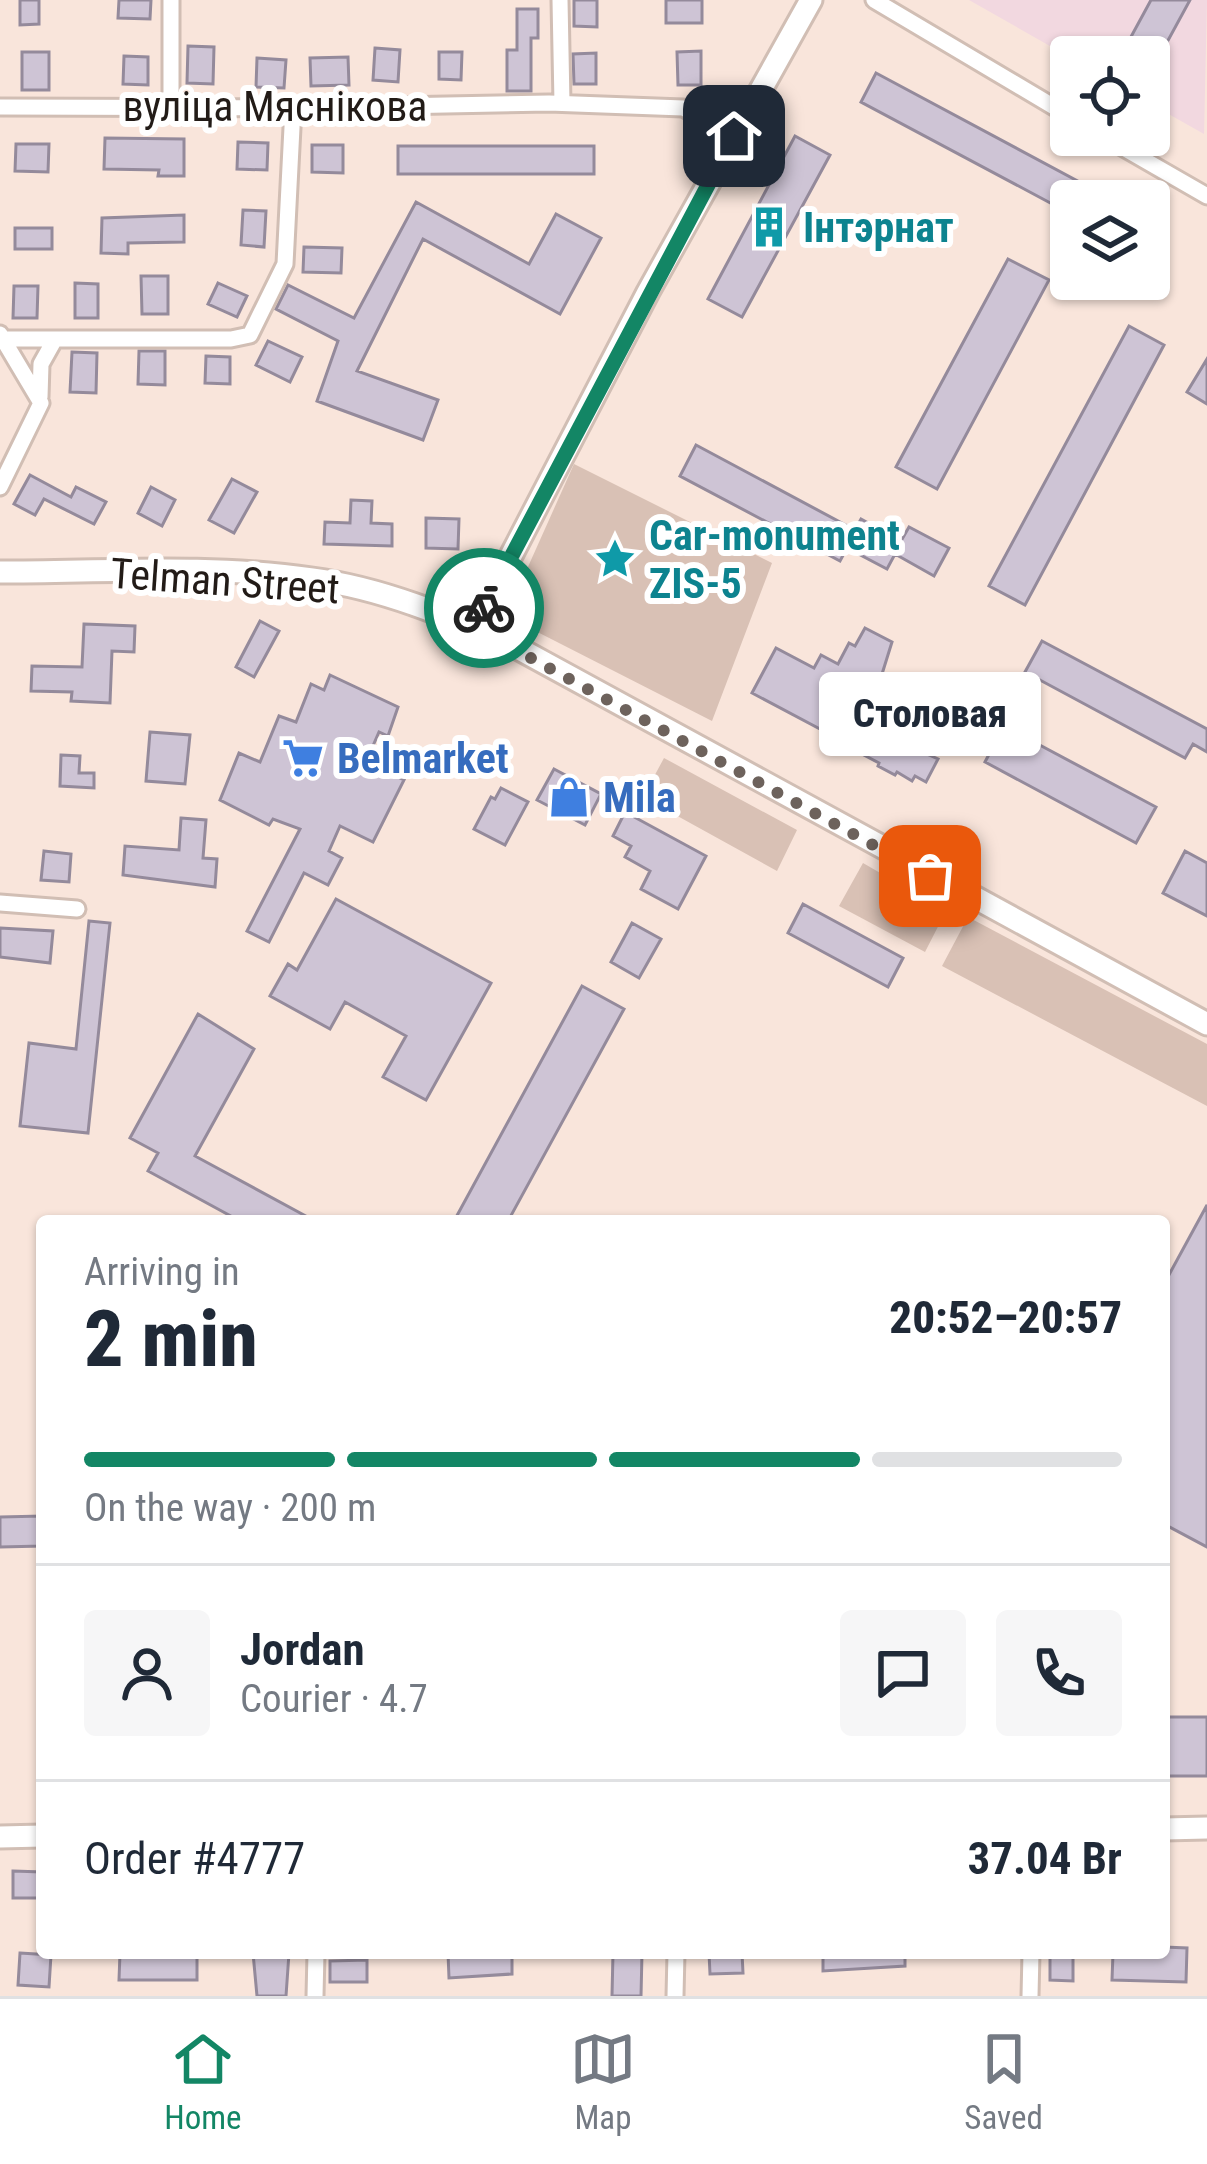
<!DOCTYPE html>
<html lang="en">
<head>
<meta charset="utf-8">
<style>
  :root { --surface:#fff; --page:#f6f6f7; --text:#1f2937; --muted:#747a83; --line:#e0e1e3; --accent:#138665 }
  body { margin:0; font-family:"Roboto Condensed",sans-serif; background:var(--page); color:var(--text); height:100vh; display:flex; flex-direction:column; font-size:45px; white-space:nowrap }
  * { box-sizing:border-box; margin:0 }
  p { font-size:39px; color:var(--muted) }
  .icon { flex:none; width:66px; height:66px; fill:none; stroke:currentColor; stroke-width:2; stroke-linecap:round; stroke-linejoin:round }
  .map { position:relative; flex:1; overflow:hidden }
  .details { position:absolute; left:36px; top:1215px; width:1134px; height:744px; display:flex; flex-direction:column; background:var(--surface); border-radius:12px; box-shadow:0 3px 9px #0004 }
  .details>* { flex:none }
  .fabs { position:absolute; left:1050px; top:36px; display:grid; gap:24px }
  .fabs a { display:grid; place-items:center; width:120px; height:120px; border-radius:12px; background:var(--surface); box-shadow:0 3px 9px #0004; font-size:60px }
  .pin { position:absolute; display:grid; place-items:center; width:102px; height:102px; color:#fff; margin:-51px; border-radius:24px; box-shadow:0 6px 18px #0006 }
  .courier { position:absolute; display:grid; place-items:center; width:120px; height:120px; margin:-60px; border:9px solid #138665; border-radius:50%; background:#fff; color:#222; box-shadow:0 3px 15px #0007 }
  .bubble { position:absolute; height:84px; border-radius:12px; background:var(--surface); box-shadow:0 3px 9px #0004; font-size:39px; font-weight:800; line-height:84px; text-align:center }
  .summary em { font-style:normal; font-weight:800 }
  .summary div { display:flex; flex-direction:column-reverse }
  .summary { display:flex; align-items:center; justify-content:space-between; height:204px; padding:0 48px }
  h1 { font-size:78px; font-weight:800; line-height:90px }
  .bar { display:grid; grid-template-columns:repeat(4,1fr); gap:18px 12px; align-content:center; height:144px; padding:0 48px }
  .bar i { height:15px; border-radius:9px; background:var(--line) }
  .bar .active { background:var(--accent) }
  .bar p { grid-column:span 4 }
  .line { display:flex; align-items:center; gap:30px; padding:0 48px; border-top:3px solid var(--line) }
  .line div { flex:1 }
  .round { display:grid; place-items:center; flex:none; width:126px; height:126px; border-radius:12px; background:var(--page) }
  .tabs { display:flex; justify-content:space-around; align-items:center; height:168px; border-top:3px solid var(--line); background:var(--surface); font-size:33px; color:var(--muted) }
  .tabs a { display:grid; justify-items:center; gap:6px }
  .tabs .active { color:var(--accent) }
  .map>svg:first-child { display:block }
  .education { fill:#f2d8e0 }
  .green { fill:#d9c1b5 }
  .building { fill:#cec4d5; stroke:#948a9b; stroke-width:3 }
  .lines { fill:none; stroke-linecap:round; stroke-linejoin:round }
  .street-casing { stroke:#d1beb4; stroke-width:21 }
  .secondary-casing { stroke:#d1beb4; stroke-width:27 }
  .street { stroke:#fff; stroke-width:15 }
  .secondary { stroke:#fff; stroke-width:21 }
  .done { stroke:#6d625c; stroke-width:12; stroke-dasharray:0 21.6 }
  .route { stroke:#138665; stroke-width:15 }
  .labels { text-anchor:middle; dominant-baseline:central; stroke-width:12; stroke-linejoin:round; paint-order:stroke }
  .street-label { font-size:42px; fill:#221b17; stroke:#fff }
  .culture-label { font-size:42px; font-weight:bold; fill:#0d838f; stroke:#fff; text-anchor:start }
  .shop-label { font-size:42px; font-weight:bold; fill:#366cbe; stroke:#fff; text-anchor:start }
</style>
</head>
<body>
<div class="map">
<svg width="1207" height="1996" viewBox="0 0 1207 1996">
  <rect width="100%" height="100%" fill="#f9e5db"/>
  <path class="education" d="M969 0H1207L1204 134 1149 103V57L1071 58Z"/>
  <path class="green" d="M574 464 772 563 712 721 506 616Z
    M664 758 797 830 777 871 643 797Z
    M863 863 946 911 925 952 839 906Z
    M968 917 1207 1044V1106L942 966Z"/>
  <path class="building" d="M20 0H39V24L20 25Z
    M119 0H151L150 19 118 18Z
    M574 0H597V27L574 26Z
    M666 0H702V23H666Z
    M1151 0H1190L1159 57H1120Z
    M517 9H538V38H531V91H507V50H517Z
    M188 46 214 47 213 84 187 83Z
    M375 48 400 50 398 82 373 80Z
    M701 51V85H678L677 52Z
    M22 52H49V90H22Z
    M439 52H462L461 80 439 79Z
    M596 53V84H574L573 54Z
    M124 56 148 57V85L123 84Z
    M348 57 349 85 311 86 310 58Z
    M257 58 286 60 284 88 256 87Z
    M876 73 1115 201H1071V214L861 102Z
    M795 136 830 155 742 317 708 299Z
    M105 138 184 139V176H158L159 170 104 169Z
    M238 142 268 143 267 170 237 169Z
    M16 144H49L48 172 15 171Z
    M312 145H343V173L312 172Z
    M398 146H594V174H398Z
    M416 202 529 264 556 214 601 238 560 314 423 239 357 371 438 400 423 440 317 401 338 341 276 309 288 285 354 318Z
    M243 210 266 211 264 247 241 245Z
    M184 215V242L128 243V254L101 253 102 218Z
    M15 228H52V249H15Z
    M304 247 342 248 341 273 303 272Z
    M1008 259 1049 280 937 489 896 467Z
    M141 276H168V314H142Z
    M75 283 98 284V318H75Z
    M218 283 247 296 237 317 208 304Z
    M14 286H38L37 318H13Z
    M1129 326 1164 345 1025 605 989 586Z
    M268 341 302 357 290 382 256 365Z
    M139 351H165V385L138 384Z
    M72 352 97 353 96 393 70 392Z
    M206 356 230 357V384L205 383Z
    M1207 359V404L1187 392Z
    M696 445 855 530 861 519 901 541 909 527 949 548 934 576 895 554 887 569 847 548 840 561 680 476Z
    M30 475 71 497 76 487 106 502 94 524 44 499 35 515 14 504Z
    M232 479 257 492 234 533 209 520Z
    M151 487 175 500 162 526 138 513Z
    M351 500 372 501 371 523 392 524V546L324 544 325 522 350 523Z
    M426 518 459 519 458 549 426 548Z
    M260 621 279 631 254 677 236 667Z
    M84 624 135 626 134 652 112 651 110 703 71 701 72 692 31 691 32 666 82 667Z
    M865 628 892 642 882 674 860 709 837 697 820 729 752 693 776 648 814 668 821 655 838 664 849 643 855 646Z
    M1042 641 1207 729V752L1193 744 1185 758 1025 672Z
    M330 675 398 707 388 736 379 732 366 762 404 780 373 842 340 826 329 851 342 858 328 885 304 873 269 942 247 931 300 829 273 819 269 825 220 800 239 753 260 762 279 716 296 722 311 684 324 690Z
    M868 715 897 731 899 726 916 736 914 740 930 748 927 754 938 759 926 782 915 776 912 781 897 772 895 775 878 766 879 763 864 755 866 750 853 743Z
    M1004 726 1156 807 1136 843 985 762Z
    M150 732 190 735 185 784 146 781Z
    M61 755 80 756 79 773H94V788L60 786Z
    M554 769 601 794 585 825 537 800Z
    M501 788 528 802 505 845 474 829 491 797 495 799Z
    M625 812 706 856 678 909 641 889 650 871 625 857 631 846 613 836Z
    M181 818 206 820 203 858 217 859 215 887 123 875 125 846 179 850Z
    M44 851 71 854 69 882 41 880Z
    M1185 851 1207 863V916L1163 893Z
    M336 899 491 983 426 1100 383 1077 406 1036 345 1002 330 1029 270 996 288 964 297 970Z
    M803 904 903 958 888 987 788 933Z
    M89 921 110 923 88 1133 20 1126 29 1043 76 1049Z
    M632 923 661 939 639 978 611 962Z
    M0 928 53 931 50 963 0 957Z
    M582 986 624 1009 508 1221H454Z
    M198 1014 254 1049 195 1156 315 1221H240L148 1171 158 1153 130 1138Z
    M1207 1205V1547L1164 1524V1284Z
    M42 1516V1546L0 1547V1517Z
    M1164 1717H1207V1776H1164Z
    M13 1871 42 1872V1898H13Z
    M1164 1947 1187 1948 1186 1982 1112 1980 1113 1953H1164Z
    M20 1953 51 1955 49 1987 18 1985Z
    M120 1953H197V1980H119Z
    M253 1953H289L286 1996H257Z
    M448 1953H512V1974L449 1978Z
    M613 1953H642L641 1996H612Z
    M709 1953H742L743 1973 710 1974Z
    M823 1953H905V1966L823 1971Z
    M1050 1953H1073V1981L1050 1980Z
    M367 1960V1982H330V1961Z"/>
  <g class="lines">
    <g class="street-casing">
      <path id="street" d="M560 0 562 103
        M874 0 1071 117
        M171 106V0
        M0 107 293 108 549 103 683 108 734 136
        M1101 135 1207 196
        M0 334 41 403 0 487
        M2 339H231L250 335 285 264 293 108
        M40 397 41 364 55 339
        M0 903 77 909
        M315 1996 316 1953
        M675 1996 676 1953
        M1030 1996 1031 1953"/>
    </g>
    <g class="secondary-casing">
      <path id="secondary" d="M0 572C103 572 210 564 312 579 381 588 449 616 512 645L1207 1024
        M474 627 648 292 811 0
        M1164 1829 1207 1828
        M0 1837 42 1836"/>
    </g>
    <use href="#street" class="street"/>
    <use href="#secondary" class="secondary"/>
  </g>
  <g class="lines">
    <path class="done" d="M484 608 474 627 930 876"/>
    <path class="route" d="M484 608 734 136"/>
  </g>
  <defs>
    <g id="building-bare" transform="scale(3.24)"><path d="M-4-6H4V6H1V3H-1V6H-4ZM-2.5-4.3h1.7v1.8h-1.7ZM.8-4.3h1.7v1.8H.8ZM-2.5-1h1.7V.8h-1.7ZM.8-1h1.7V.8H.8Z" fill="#0f9aa8" stroke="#fff" stroke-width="2.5" paint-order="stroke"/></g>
    <g id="sight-bare" transform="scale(3.24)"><path d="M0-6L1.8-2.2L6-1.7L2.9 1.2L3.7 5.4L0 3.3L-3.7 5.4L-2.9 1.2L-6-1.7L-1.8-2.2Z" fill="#0f9aa8" stroke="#fff" stroke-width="2.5" paint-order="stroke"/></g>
    <g id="supermarket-bare" transform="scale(3.24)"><path d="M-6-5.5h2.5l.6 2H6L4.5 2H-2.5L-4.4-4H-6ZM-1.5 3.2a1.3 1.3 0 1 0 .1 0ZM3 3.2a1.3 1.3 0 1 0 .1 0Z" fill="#3f7fe0" stroke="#fff" stroke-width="2.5" paint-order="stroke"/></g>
    <g id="shop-bare" transform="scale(3.24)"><path d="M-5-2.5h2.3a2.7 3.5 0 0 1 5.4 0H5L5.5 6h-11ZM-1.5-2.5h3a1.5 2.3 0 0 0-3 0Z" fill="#3f7fe0" stroke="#fff" stroke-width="2.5" paint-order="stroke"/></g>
  </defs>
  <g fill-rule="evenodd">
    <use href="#building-bare" x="769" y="227"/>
    <use href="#sight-bare" x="615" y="559"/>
    <use href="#supermarket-bare" x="303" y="758"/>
    <use href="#shop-bare" x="569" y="797"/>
  </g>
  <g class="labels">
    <g class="street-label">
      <text x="275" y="106">вуліца Мяснікова</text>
      <text transform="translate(225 581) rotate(4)">Telman Street</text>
    </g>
    <g class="culture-label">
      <text x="803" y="227">Інтэрнат</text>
      <text x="649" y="535">Car-monument<tspan x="649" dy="48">ZIS-5</tspan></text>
    </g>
    <g class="shop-label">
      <text x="337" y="758">Belmarket</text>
      <text x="603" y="797">Mila</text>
    </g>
  </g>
</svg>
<div class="fabs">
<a><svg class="icon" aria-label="locate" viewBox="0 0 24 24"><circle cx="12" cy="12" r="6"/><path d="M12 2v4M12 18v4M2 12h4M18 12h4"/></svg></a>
<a><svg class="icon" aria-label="layers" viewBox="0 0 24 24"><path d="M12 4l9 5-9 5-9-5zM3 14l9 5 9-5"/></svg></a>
</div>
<div class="pin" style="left:930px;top:876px;background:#ea580c"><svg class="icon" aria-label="bag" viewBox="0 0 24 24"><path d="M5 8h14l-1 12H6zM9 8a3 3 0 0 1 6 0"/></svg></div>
<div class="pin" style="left:734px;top:136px;background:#1f2937"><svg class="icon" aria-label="home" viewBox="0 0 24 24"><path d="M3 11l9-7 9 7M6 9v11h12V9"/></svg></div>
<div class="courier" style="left:484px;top:608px"><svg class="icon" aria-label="bike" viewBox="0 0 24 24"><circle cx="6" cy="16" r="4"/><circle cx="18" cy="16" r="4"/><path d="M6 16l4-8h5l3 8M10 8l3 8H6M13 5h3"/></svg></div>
<div class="bubble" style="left:819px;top:672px;width:222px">Столовая</div>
<section class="details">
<div class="summary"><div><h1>2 min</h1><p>Arriving in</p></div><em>20:52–20:57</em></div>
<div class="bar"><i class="active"></i><i class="active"></i><i class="active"></i><i></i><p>On the way · 200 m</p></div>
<div class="line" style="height:216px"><a class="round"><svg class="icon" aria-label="person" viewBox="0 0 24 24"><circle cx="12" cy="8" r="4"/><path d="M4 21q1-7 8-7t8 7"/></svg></a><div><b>Jordan</b><p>Courier · 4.7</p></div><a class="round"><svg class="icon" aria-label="chat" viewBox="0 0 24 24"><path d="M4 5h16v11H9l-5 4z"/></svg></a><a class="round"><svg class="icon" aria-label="phone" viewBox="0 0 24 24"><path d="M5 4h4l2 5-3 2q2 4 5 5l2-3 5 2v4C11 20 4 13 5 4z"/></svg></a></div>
<div class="line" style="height:156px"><div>Order #4777</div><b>37.04 Br</b></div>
</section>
</div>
<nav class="tabs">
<a class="active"><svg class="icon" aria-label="home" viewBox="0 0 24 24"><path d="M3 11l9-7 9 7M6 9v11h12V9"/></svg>Home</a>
<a><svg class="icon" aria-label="map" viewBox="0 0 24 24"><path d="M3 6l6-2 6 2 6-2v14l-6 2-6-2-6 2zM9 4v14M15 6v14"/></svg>Map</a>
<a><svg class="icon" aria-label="saved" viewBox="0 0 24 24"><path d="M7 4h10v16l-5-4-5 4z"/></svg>Saved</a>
</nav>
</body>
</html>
